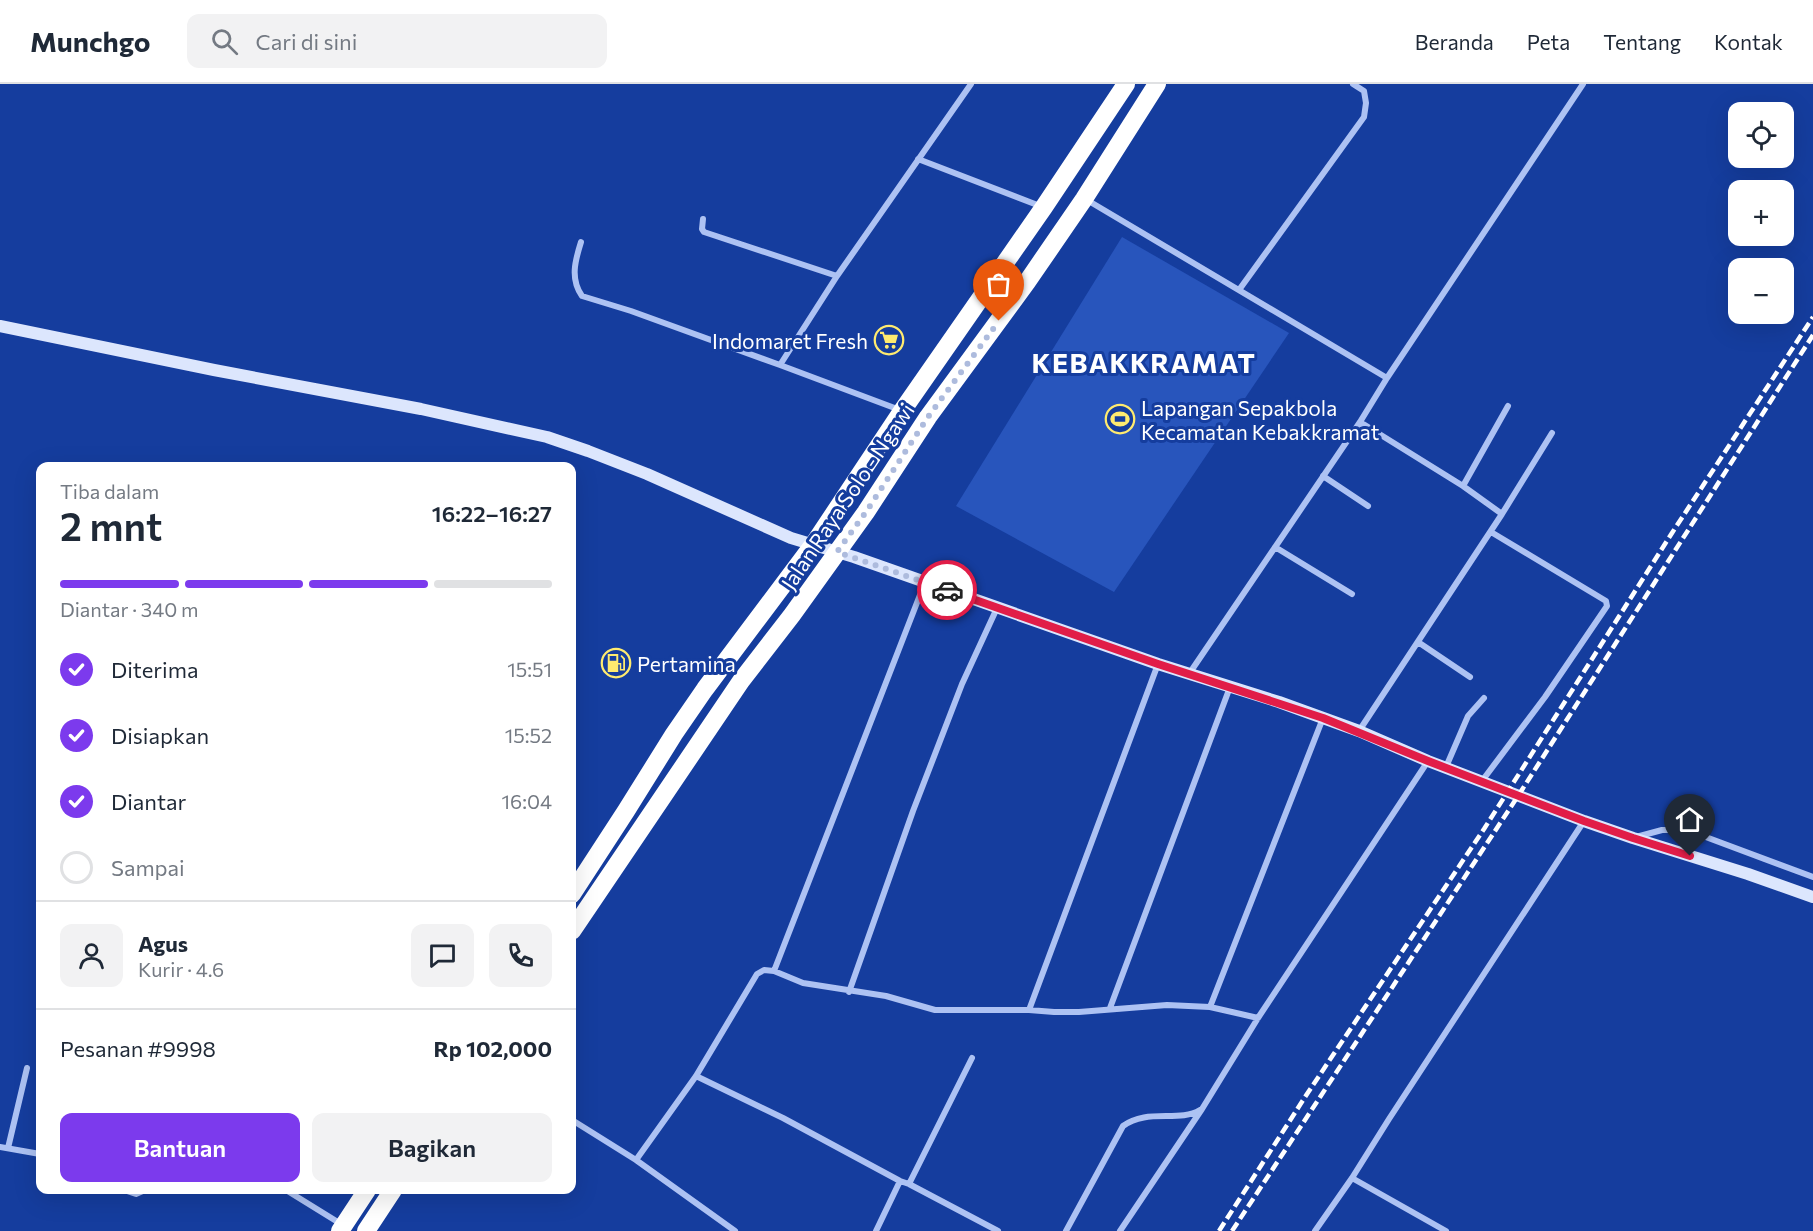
<!DOCTYPE html>
<html lang="id">
<head>
<meta charset="utf-8">
<style>
  :root { --surface:#fff; --page:#f2f2f3; --text:#1f2937; --muted:#747a83; --line:#e0e1e3; --accent:#7c3aed }
  body { margin:0; font-family:Commissioner,sans-serif; background:var(--page); color:var(--text); height:100vh; display:flex; flex-direction:column; font-size:22px; white-space:nowrap }
  * { box-sizing:border-box; margin:0 }
  p { font-size:20px; color:var(--muted) }
  .icon { flex:none; width:33px; height:33px; fill:none; stroke:currentColor; stroke-width:2; stroke-linecap:round; stroke-linejoin:round }
  .map { position:relative; flex:1; overflow:hidden }
  .side { position:absolute; left:36px; top:378px; width:540px; height:732px; display:flex; flex-direction:column; background:var(--surface); border-radius:12px; box-shadow:0 6px 24px #0002 }
  .side>* { flex:none }
  .buttons { position:absolute; left:1728px; top:18px; display:grid; gap:12px }
  .buttons a { display:grid; place-items:center; width:66px; height:66px; border-radius:12px; background:var(--surface); box-shadow:0 6px 24px #0002; font-size:30px }
  .pin { position:absolute; display:grid; place-items:center; width:51px; height:51px; color:#fff; margin:-62px -26px; border-radius:50% 50% 50% 0; rotate:-45deg; box-shadow:0 0 6px #0007 }
  .pin .icon { rotate:45deg }
  .courier { position:absolute; display:grid; place-items:center; width:60px; height:60px; margin:-30px; border:4px solid #e11d48; border-radius:50%; background:#fff; color:#222; box-shadow:0 2px 8px #0007 }
  .headline em { font-style:normal; font-weight:600 }
  .headline div { display:flex; flex-direction:column-reverse }
  .headline { display:flex; align-items:center; justify-content:space-between; height:102px; padding:0 24px }
  h1 { font-size:39px; font-weight:600; line-height:45px }
  .bar { display:grid; grid-template-columns:repeat(4,1fr); gap:9px 6px; align-content:center; height:72px; padding:0 24px }
  .bar i { height:8px; border-radius:4px; background:var(--line) }
  .bar .selected { background:var(--accent) }
  .bar p { grid-column:span 4 }
  .line { display:flex; align-items:center; gap:15px; padding:0 24px; border-top:2px solid var(--line) }
  .line div { flex:1 }
  .round { display:grid; place-items:center; flex:none; width:63px; height:63px; border-radius:12px; background:var(--page) }
  ol { padding:0 24px; list-style:none }
  li { display:flex; align-items:center; gap:18px; height:66px }
  li p { margin-inline-start:auto }
  li .icon { padding:6px; border-radius:50%; background:var(--accent); color:#fff; stroke-width:4 }
  li:last-child { color:var(--muted) }
  li i { width:33px; height:33px; border:3px solid var(--line); border-radius:50% }
  .action { display:flex; gap:12px; margin-top:auto; padding:12px 24px }
  .action a { flex:1; height:69px; border-radius:12px; background:var(--accent); color:#fff; font-size:24px; font-weight:600; line-height:69px; text-align:center }
  .action a+a { background:var(--page); color:var(--text) }
  header { display:flex; align-items:center; gap:36px; box-sizing:border-box; height:84px; padding:0 30px; background:var(--surface); border-bottom:2px solid var(--line) }
  header strong { font-size:28px }
  nav { display:flex; gap:33px; margin-inline-start:auto; font-size:21px }
  .search { width:420px; height:54px; background:var(--page); display:flex; align-items:center; gap:15px; box-sizing:border-box; padding:0 21px; border-radius:12px; color:var(--muted); font-size:22px }
  .map>svg:first-child { display:block }
  .green { fill:#2855bc }
  .lines { fill:none; stroke-linecap:round; stroke-linejoin:round }
  .street { stroke:#adc2f3; stroke-width:6 }
  .secondary { stroke:#dce6fd; stroke-width:12 }
  .highway { stroke:#fff; stroke-width:18 }
  .rail { stroke:#fff; stroke-width:4.5; stroke-dasharray:10 4.5; stroke-linecap:butt }
  .done { stroke:#adbbdd; stroke-width:6; stroke-dasharray:0 10.8 }
  .route { stroke:#e11d48; stroke-width:8 }
  .labels { text-anchor:middle; dominant-baseline:central; stroke-width:6; stroke-linejoin:round; paint-order:stroke }
  .poi-label { font-size:21px; fill:#fff; stroke:#153d9e; text-anchor:start }
  .street-label { font-size:21px; fill:#fff; stroke:#153d9e }
  .district-label { font-size:27px; font-weight:bold; letter-spacing:1.5px; fill:#fff; stroke:#153d9e }
</style>
</head>
<body>
<header>
<strong>Munchgo</strong>
<div class="search"><svg class="icon" aria-label="search" viewBox="0 0 24 24"><circle cx="10" cy="10" r="6"/><path d="M15 15l6 6"/></svg>Cari di sini</div>
<nav><a>Beranda</a><a>Peta</a><a>Tentang</a><a>Kontak</a></nav>
</header>
<div class="map">
<svg width="1813" height="1147" viewBox="0 0 1813 1147">
  <rect width="100%" height="100%" fill="#153d9e"/>
  <path class="green" d="M1122 153 1289 249 1114 508 956 422Z"/>
  <g class="lines">
    <path class="street" d="M918 75 1040 122
      M1087 116 1387 294
      M703 135 702 145 704 148 837 192
      M581 158C575 177 570 195 582 212L631 227 780 281
      M1239 206 1364 33 1366 19 1364 7 1353 0
      M900 326 780 281 837 192 971 0
      M1360 338 1463 402 1502 430
      M1323 392 1368 422
      M1463 402 1508 322
      M1275 463 1352 510
      M1418 558 1470 593
      M1189 590 1360 338 1387 294 1583 0
      M1359 647 1502 430 1552 349
      M1446 683 1468 632 1484 614
      M1482 697 1545 613 1607 522 1606 517 1491 448
      M1636 753 1662 746H1687L1813 793
      M774 887 925 498
      M849 908 913 727 962 600 997 524
      M1210 923 1323 634
      M1110 924 1230 603
      M1029 926 1158 580
      M696 992 783 1034 900 1097 909 1100 998 1147
      M572 1036 636 1076 735 1147
      M0 1063 40 1070
      M8 1064 27 984
      M636 1076 696 992 757 890 764 886 774 887 803 899 886 912 935 926H1029L1054 928H1079L1167 921 1210 923 1258 934
      M1352 1094 1446 1147
      M909 1100 972 974
      M124 1106 136 1110 145 1106
      M286 1106 341 1140
      M876 1147 900 1097
      M1066 1147 1123 1042C1147 1024 1179 1039 1200 1026
      M1120 1147 1202 1025 1258 934 1428 677
      M1315 1147 1352 1094 1389 1035 1584 737"/>
    <path class="secondary" d="M0 242 214 286 421 325 547 353 588 367 647 390 791 454 854 473 1158 580 1279 618 1359 647 1428 677 1584 737 1633 754 1748 790 1813 813"/>
    <path class="highway" d="M572 810 626 727 674 650 705 605 813 461 902 327 1044 123 1126 0
      M572 847 741 597 792 531 866 428 928 333 1027 198 1084 115 1157 0
      M340 1147 367 1106
      M366 1147 393 1106"/>
    <path class="rail" d="M1219 1147 1307 1010 1484 745 1672 449 1813 233
      M1232 1147 1518 712 1813 251"/>
  </g>
  <g class="lines">
    <path class="done" d="M947 506 837 468 866 428 928 333 999 237"/>
    <path class="route" d="M947 506 1158 580 1323 634 1428 677 1584 737 1633 754 1690 772"/>
  </g>
  <defs>
    <g id="supermarket-ring" transform="scale(1.5)"><circle r="9.5" fill="#153d9e" stroke="#ffeb6f" stroke-width="1.5"/><path d="M-6-5.5h2.5l.6 2H6L4.5 2H-2.5L-4.4-4H-6ZM-1.5 3.2a1.3 1.3 0 1 0 .1 0ZM3 3.2a1.3 1.3 0 1 0 .1 0Z" fill="#ffeb6f"/></g>
    <g id="stadium-ring" transform="scale(1.5)"><circle r="9.5" fill="#153d9e" stroke="#ffeb6f" stroke-width="1.5"/><path d="M0-5a6.5 5 0 1 0 0 10a6.5 5 0 1 0 0-10ZM-3.5-1.8h7v3.6h-7Z" fill="#ffeb6f"/></g>
    <g id="fuel-ring" transform="scale(1.5)"><circle r="9.5" fill="#153d9e" stroke="#ffeb6f" stroke-width="1.5"/><path d="M-5.5-6h7V0h2V4h1.3V-2.5L3-4.5l.8-.8L6-3V5H2.5V1h-1V6h-7ZM-4.2-4.7v3.2H.2V-4.7Z" fill="#ffeb6f"/></g>
  </defs>
  <g fill-rule="evenodd">
    <use href="#supermarket-ring" x="889" y="256"/>
    <use href="#stadium-ring" x="1120" y="335"/>
    <use href="#fuel-ring" x="616" y="579"/>
  </g>
  <g class="labels">
    <g class="poi-label">
      <text x="868" y="256" text-anchor="end">Indomaret Fresh</text>
      <text x="1141" y="323">Lapangan Sepakbola<tspan x="1141" dy="24">Kecamatan Kebakkramat</tspan></text>
      <text x="637" y="579">Pertamina</text>
    </g>
    <g class="street-label">
      <text transform="translate(847 412) rotate(-56)">Jalan Raya Solo - Ngawi</text>
    </g>
    <g class="district-label">
      <text x="1144" y="278">KEBAKKRAMAT</text>
    </g>
  </g>
</svg>
<div class="buttons">
<a><svg class="icon" aria-label="locate" viewBox="0 0 24 24"><circle cx="12" cy="12" r="6"/><path d="M12 2v4M12 18v4M2 12h4M18 12h4"/></svg></a>
<a>+</a>
<a>−</a>
</div>
<div class="pin" style="left:999px;top:237px;background:#ea580c"><svg class="icon" aria-label="bag" viewBox="0 0 24 24"><path d="M5 8h14l-1 12H6zM9 8a3 3 0 0 1 6 0"/></svg></div>
<div class="pin" style="left:1690px;top:772px;background:#1f2937"><svg class="icon" aria-label="home" viewBox="0 0 24 24"><path d="M3 11l9-7 9 7M6 9v11h12V9"/></svg></div>
<div class="courier" style="left:947px;top:506px"><svg class="icon" aria-label="car" viewBox="0 0 24 24"><path d="M5 17H2v-5l4-1 3-4h7l3 4 3 1v5h-3M9 17h6M6 11h13"/><circle cx="7" cy="17" r="2"/><circle cx="17" cy="17" r="2"/></svg></div>
<section class="side">
<div class="headline"><div><h1>2 mnt</h1><p>Tiba dalam</p></div><em>16:22–16:27</em></div>
<div class="bar"><i class="selected"></i><i class="selected"></i><i class="selected"></i><i></i><p>Diantar · 340 m</p></div>
<ol>
<li><svg class="icon" aria-label="check" viewBox="0 0 24 24"><path d="M5 12l5 5 9-10"/></svg>Diterima<p>15:51</p></li>
<li><svg class="icon" aria-label="check" viewBox="0 0 24 24"><path d="M5 12l5 5 9-10"/></svg>Disiapkan<p>15:52</p></li>
<li><svg class="icon" aria-label="check" viewBox="0 0 24 24"><path d="M5 12l5 5 9-10"/></svg>Diantar<p>16:04</p></li>
<li><i></i>Sampai</li>
</ol>
<div class="line" style="height:108px"><a class="round"><svg class="icon" aria-label="person" viewBox="0 0 24 24"><circle cx="12" cy="8" r="4"/><path d="M4 21q1-7 8-7t8 7"/></svg></a><div><b>Agus</b><p>Kurir · 4.6</p></div><a class="round"><svg class="icon" aria-label="chat" viewBox="0 0 24 24"><path d="M4 5h16v11H9l-5 4z"/></svg></a><a class="round"><svg class="icon" aria-label="phone" viewBox="0 0 24 24"><path d="M5 4h4l2 5-3 2q2 4 5 5l2-3 5 2v4C11 20 4 13 5 4z"/></svg></a></div>
<div class="line" style="height:78px"><div>Pesanan #9998</div><b>Rp 102,000</b></div>
<div class="action"><a>Bantuan</a><a>Bagikan</a></div>
</section>
</div>
</body>
</html>
